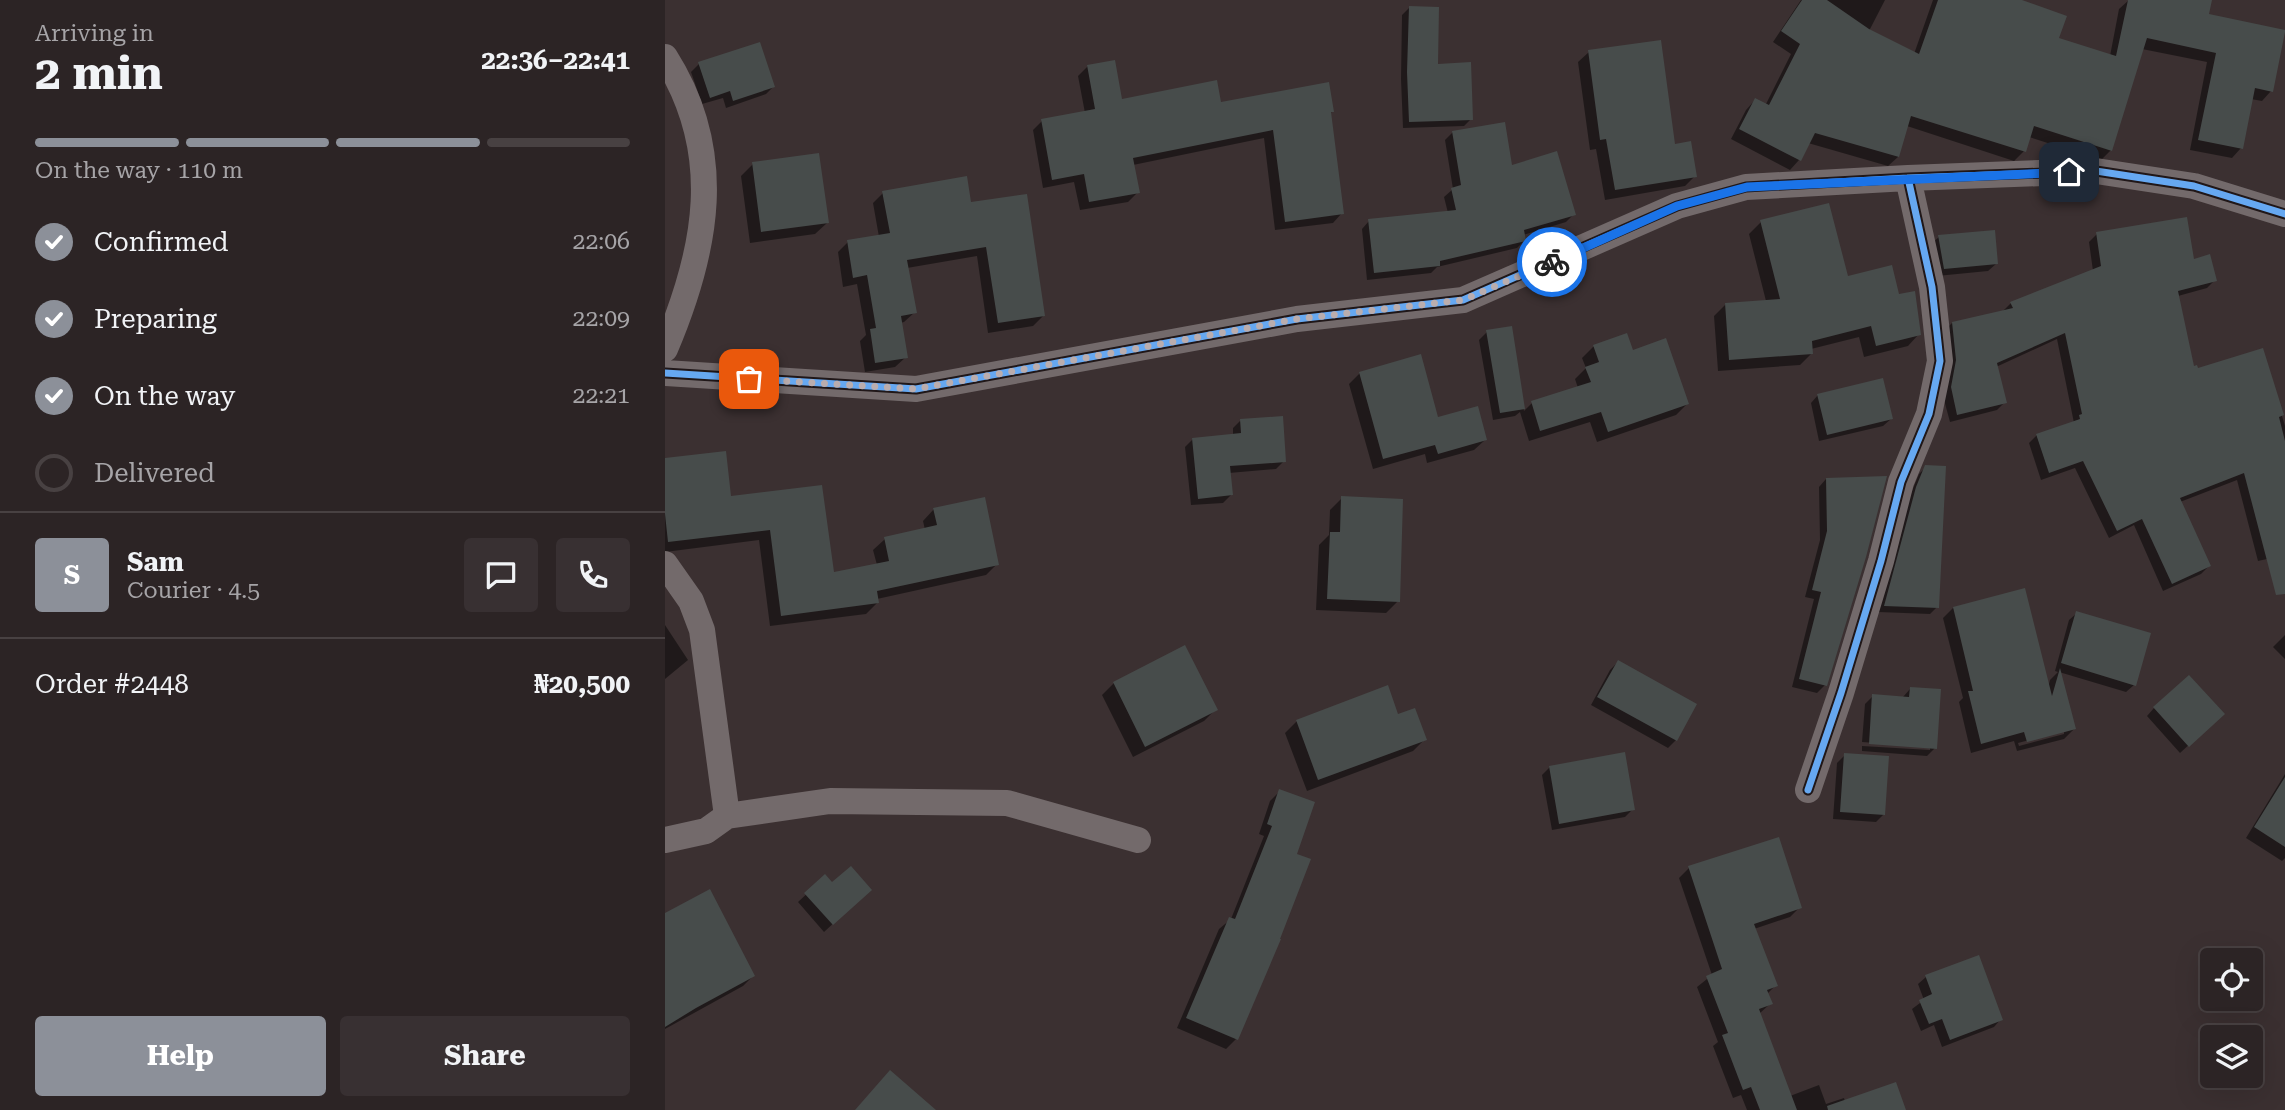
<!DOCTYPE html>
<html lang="en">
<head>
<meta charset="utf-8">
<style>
  :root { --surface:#2c2425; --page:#383032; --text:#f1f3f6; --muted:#a6a4a7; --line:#484142; --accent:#8c9099 }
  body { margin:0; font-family:"Roboto Serif",serif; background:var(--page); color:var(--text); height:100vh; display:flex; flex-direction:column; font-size:26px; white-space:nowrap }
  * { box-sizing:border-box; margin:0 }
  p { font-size:23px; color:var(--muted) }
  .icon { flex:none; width:38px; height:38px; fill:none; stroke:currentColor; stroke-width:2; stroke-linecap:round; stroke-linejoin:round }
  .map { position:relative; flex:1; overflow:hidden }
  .drawer { display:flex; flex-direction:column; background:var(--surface); width:665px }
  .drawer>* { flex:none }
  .tools { position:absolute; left:1535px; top:948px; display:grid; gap:14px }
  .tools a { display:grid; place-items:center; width:63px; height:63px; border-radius:7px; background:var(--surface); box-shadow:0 7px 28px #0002,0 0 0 2px var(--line); font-size:35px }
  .pin { position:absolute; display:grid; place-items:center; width:60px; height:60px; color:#fff; margin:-30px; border-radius:14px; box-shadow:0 4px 10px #0006 }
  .courier { position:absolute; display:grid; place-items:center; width:70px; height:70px; margin:-35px; border:5px solid #1a73e8; border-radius:50%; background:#fff; color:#222; box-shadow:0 2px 9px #0007 }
  .head em { font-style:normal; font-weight:700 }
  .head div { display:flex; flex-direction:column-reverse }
  .head { display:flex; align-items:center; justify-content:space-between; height:119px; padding:0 35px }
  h1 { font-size:46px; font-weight:700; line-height:52px }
  .bar { display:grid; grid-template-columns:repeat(4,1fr); gap:10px 7px; align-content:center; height:84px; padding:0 35px }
  .bar i { height:9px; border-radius:5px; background:var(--line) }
  .bar .current { background:var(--accent) }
  .bar p { grid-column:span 4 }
  .line { display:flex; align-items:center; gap:18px; padding:0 35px; border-top:2px solid var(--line) }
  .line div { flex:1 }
  .round { display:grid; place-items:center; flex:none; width:74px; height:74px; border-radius:7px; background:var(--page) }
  ol { padding:0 35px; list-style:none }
  li { display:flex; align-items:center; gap:21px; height:77px }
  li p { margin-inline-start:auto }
  li .icon { padding:7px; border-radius:50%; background:var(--accent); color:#fff; stroke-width:4 }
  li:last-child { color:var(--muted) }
  li i { width:38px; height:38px; border:4px solid var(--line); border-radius:50% }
  .primary-button { display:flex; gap:14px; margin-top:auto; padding:14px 35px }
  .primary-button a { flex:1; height:80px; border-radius:7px; background:var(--accent); color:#fff; font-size:28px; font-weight:700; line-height:80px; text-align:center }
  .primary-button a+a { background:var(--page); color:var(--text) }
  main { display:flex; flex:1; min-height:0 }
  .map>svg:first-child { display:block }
  .shadow { fill:#0007; fill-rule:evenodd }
  .building { fill:#474c4b }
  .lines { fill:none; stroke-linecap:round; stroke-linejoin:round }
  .minor { stroke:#736a6b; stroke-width:26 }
  .cycleway-casing { stroke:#201718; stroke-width:11 }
  .cycleway { stroke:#66a8f1; stroke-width:7 }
  .done { stroke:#baadae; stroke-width:7; stroke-dasharray:0 12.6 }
  .route { stroke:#1a73e8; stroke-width:9 }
</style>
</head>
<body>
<main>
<section class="drawer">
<div class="head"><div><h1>2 min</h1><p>Arriving in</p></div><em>22:36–22:41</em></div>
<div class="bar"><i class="current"></i><i class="current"></i><i class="current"></i><i></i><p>On the way · 110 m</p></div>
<ol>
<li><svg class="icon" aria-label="check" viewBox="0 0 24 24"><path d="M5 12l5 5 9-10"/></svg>Confirmed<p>22:06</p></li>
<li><svg class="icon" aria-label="check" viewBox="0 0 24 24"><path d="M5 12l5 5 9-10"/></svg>Preparing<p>22:09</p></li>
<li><svg class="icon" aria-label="check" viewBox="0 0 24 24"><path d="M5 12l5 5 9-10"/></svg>On the way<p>22:21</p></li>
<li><i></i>Delivered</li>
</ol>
<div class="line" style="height:126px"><b class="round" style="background:var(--accent);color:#fff">S</b><div><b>Sam</b><p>Courier · 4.5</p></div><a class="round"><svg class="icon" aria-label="chat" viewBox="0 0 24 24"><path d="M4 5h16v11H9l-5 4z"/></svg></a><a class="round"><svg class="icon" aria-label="phone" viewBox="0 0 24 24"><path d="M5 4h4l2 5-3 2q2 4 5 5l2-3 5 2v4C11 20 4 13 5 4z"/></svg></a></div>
<div class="line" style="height:91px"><div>Order #2448</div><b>₦20,500</b></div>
<div class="primary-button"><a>Help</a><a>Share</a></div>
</section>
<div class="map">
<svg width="1620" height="1110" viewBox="0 0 1620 1110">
  <rect width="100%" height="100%" fill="#3b3031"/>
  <path class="shadow" d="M1136 0H1220L1204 31 1249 54 1268 0H1352L1392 39 1445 56 1454 9 1464 0 1618 32 1606 91 1597 101 1586 99 1576 148 1567 158 1525 150 1542 62 1477 49 1446 150 1436 160 1364 137 1359 151 1349 161 1242 126 1233 157 1223 166 1143 143 1134 160 1125 170 1066 139 1081 110 1090 100 1100 106 1126 54 1108 42Z
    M744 8 772 66 806 119 799 126 738 128 736 79 737 15Z
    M924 52 1009 146 1030 176 1020 186 940 200 931 149 925 150 913 62Z
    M34 64 108 87 101 94 61 108 58 98 37 104 26 72Z
    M423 66 456 101 668 111 664 114 677 213 668 223 610 230 599 138 468 165 473 192 463 202 415 210 409 182 378 188 368 130 377 121 420 113 413 76Z
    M788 132 909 214 901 222 858 235 860 240 852 248 772 267 766 273 702 280 697 229 704 221 783 213 779 197 788 189 780 140Z
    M88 164 162 223 150 234 85 243 76 176Z
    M218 193 305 204 378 316 368 326 323 333 312 256 242 268 250 312 239 322 235 323 241 357 230 367 200 372 195 341 201 335 192 284 178 287 173 252 183 242 214 237 208 203Z
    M1096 222 1181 278 1233 297 1254 334 1243 346 1199 357 1194 337 1146 349V354L1135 365 1053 371 1049 316 1061 304 1101 301 1084 234Z
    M1432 234 1527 261 1550 280 1542 288 1513 296 1527 368 1532 370 1597 350 1620 426V555L1593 561 1572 480 1515 502 1544 566 1536 574 1498 591 1469 525 1444 538 1410 468 1376 480 1364 443 1372 435 1409 423 1392 339 1331 367 1340 402 1332 410 1285 422 1278 396 1279 331 1287 323 1337 312 1346 303 1428 271 1424 242Z
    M1274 237 1331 264 1323 271 1272 276 1266 244Z
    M845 328 859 411 867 403 913 388 910 379 921 368 917 358 928 347 961 335 967 353 1022 404 1011 415 932 442 925 422 864 441 855 412 850 416 828 420 814 340 822 332Z
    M695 373 772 419 820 440 809 450 762 463 760 454 708 469 684 384Z
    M1153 395 1226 419 1218 426 1154 441 1146 403Z
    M575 421 619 461 611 469 564 473 566 495 558 503 526 505 520 447 528 439 568 436V428Z
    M0 460 65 498 167 574 212 565 208 550 220 539 260 530 258 521 269 509 332 564 321 575 212 599V603L201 614 105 626 94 540 0 552Z
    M1261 467 1272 607 1265 614 1213 612 1245 496 1254 474Z
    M1219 478 1160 685 1152 693 1127 687 1149 599 1140 597 1155 540 1154 487 1161 479Z
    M677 498 733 601 721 613 651 610 654 545 664 535 665 510Z
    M1288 608 1383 688 1385 680 1393 672 1390 671 1404 620 1412 613 1469 685 1461 692 1394 672 1409 729 1399 739 1352 751 1349 741 1306 753 1294 702 1298 698 1278 618ZM1399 731V734L1354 746 1353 743Z
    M0 625 23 660 0 679Z
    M1620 635V659L1608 647Z
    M953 662 1011 740 1003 748 926 705 945 670Z
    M449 683 551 709 539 721 468 757 437 695Z
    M1245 689 1270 748 1262 756 1197 751V746L1265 750V747L1197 742 1200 704 1208 696 1238 697Z
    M1489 708 1550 721 1515 753 1482 716Z
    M732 716 760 739 748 751 642 791 620 733 632 721Z
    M1180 755 1219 814 1211 822 1168 819 1172 763Z
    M885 767 968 809 960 817 887 830 877 775Z
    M1620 774V858L1617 861 1581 838Z
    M615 791 630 855 614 940 571 1039 561 1049 512 1028 554 929 566 919 599 836 594 834 605 801Z
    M1024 868 1135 907 1125 917 1089 929 1111 985 1102 994 1106 1003 1094 1014 1125 1096 1154 1085 1161 1104 1179 1098 1180 1102 1239 1110H1082L1076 1095 1068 1098 1048 1046 1053 1042 1032 987 1047 975 1014 878Z
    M160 877 167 884 197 897 159 932 133 902Z
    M0 915 88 976 78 986 0 1029Z
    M1261 977 1336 1019 1329 1027 1277 1047 1269 1025 1256 1031 1247 1009 1259 1000 1253 984Z"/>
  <path class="building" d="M1137 0H1162L1204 29 1254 54 1273 0H1357L1402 16 1394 38 1451 56 1463 0H1547L1544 14 1620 30V32L1608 92 1590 88 1578 149 1533 140 1551 53 1482 38 1447 151 1369 126 1361 152 1246 116 1234 157 1150 133 1136 161 1074 129 1090 98 1104 105 1135 44 1116 31Z
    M744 6 774 7 773 64 806 62 808 120 744 122 742 72Z
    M996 40 1010 144 1026 141 1032 177 950 190 941 139 935 140 923 50Z
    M95 42 110 87 68 101 65 91 45 98 33 62Z
    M450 60 457 99 552 80 556 102 664 82 669 112H666L679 214 620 222 608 130 468 158 475 193 424 202 419 174 387 180 376 119 430 109 422 65Z
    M840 122 847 165 892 151 911 215 859 230 861 241 775 261V266L709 273 703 219 791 210 786 188 796 185 787 131Z
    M154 153 164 223 96 232 87 162Z
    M302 176 306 202 362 194 380 316 333 323 321 247 242 260 252 313 236 316 243 358 210 363 205 329 211 328 202 275 188 278 182 240 225 233 217 191Z
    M1164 203 1183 276 1227 265 1234 294 1250 291 1256 335 1211 346 1206 326 1147 341 1148 354 1064 360 1060 303 1115 299 1095 220Z
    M1522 217 1529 259 1545 254 1552 281 1513 291 1529 366 1532 365 1533 368 1598 348 1619 415 1614 417 1620 441V594L1611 595 1579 473 1515 498 1546 566 1507 584 1477 519 1452 531 1418 461 1384 473 1371 434 1415 419 1414 415 1417 414 1400 333 1332 363 1342 403 1292 415 1286 387 1291 360 1287 322 1348 308 1345 302 1436 266 1431 232Z
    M1330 230 1333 264 1279 269 1273 235Z
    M847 326 860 409 835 413 821 330Z
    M962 333 968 350 1001 338 1024 404 943 432 936 412 875 431 866 401 926 382 920 367 934 362 928 345Z
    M756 354 773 417 813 406 822 440 773 454 770 445 718 459 694 372Z
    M1218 378 1228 419 1162 435 1152 394Z
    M618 416 621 462 565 466 568 495 533 499 527 438 576 433 575 419Z
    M61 451 66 496 157 485 169 572 224 561 219 537 272 525 268 508 320 497 334 565 212 591 214 603 116 616 105 530 3 542 0 514V458Z
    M1260 465 1281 466 1274 608 1219 606 1251 487Z
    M1222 476 1201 557 1162 686 1134 679 1156 592 1147 590 1162 531 1161 478Z
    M676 496 738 499 735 602 662 599 665 532H675Z
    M1360 588 1387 696 1395 668 1411 729 1362 742 1359 732 1316 744 1303 691H1308L1288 607Z
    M1411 611 1486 633 1471 686 1396 663Z
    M520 645 553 710 480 747 448 682Z
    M953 660 1032 704 1012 741 932 697Z
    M1524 675 1560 714 1524 747 1488 707Z
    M723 685 733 714 750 708 762 740 653 780 631 720Z
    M1245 687 1276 689 1272 749 1204 744 1207 694 1244 697Z
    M960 752 970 810 894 824 884 766Z
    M1179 753 1224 756 1220 815 1175 812Z
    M1620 777V847L1589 827Z
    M614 789 650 802 632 854 646 859 615 939H616L573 1040 521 1018 564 917 570 919 607 826 602 824Z
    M1114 837 1137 908 1089 924 1113 986 1102 990 1108 1004 1094 1009 1132 1110H1095L1086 1087 1078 1090 1057 1035 1063 1033 1041 976 1057 969 1023 866Z
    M186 866 207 890 168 925 139 893 160 874 167 882Z
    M45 889 90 976 31 1008 0 1027V913Z
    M1314 955 1338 1020 1285 1040 1277 1019 1264 1024 1254 1000 1267 994 1260 975Z
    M225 1070 271 1110H190Z
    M1231 1082 1241 1110H1163L1162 1106Z"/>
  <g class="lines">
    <path class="minor" d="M0 57C61 153 42 250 0 349
      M0 373 251 389 632 319 798 300 1012 206 1081 187 1243 178 1431 171 1529 186 1620 214
      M0 564 26 601 37 630 62 816 41 831 0 840
      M1143 790 1176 693 1216 561 1236 482 1264 414 1275 361 1267 287 1243 178
      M62 816 165 801 342 803 473 840"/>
    <g class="cycleway-casing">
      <path id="cycleway" d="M0 373 251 389 632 319 798 300 1012 206 1081 187 1243 178 1431 171 1529 186 1620 214
        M1143 790 1176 693 1216 561 1236 482 1264 414 1275 361 1267 287 1243 178"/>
    </g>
    <use href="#cycleway" class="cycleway"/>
  </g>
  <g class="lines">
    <path class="done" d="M84 379 251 389 632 319 798 300 887 262"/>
    <path class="route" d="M887 262 1012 206 1082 187 1404 172"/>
  </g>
</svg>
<div class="tools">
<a><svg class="icon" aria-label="locate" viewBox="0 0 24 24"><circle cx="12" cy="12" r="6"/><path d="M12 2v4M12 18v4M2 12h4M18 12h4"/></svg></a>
<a><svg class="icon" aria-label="layers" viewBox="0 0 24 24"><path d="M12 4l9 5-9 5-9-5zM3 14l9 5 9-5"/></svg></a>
</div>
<div class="pin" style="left:84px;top:379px;background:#ea580c"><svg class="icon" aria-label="bag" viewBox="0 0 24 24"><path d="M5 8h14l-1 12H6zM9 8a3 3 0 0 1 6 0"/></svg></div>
<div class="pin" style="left:1404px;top:172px;background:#1f2937"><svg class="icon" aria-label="home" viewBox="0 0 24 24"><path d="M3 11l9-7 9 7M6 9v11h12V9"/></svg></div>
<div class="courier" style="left:887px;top:262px"><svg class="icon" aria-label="bike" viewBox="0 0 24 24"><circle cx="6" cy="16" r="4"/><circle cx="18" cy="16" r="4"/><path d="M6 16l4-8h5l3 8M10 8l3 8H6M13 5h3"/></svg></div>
</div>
</main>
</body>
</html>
